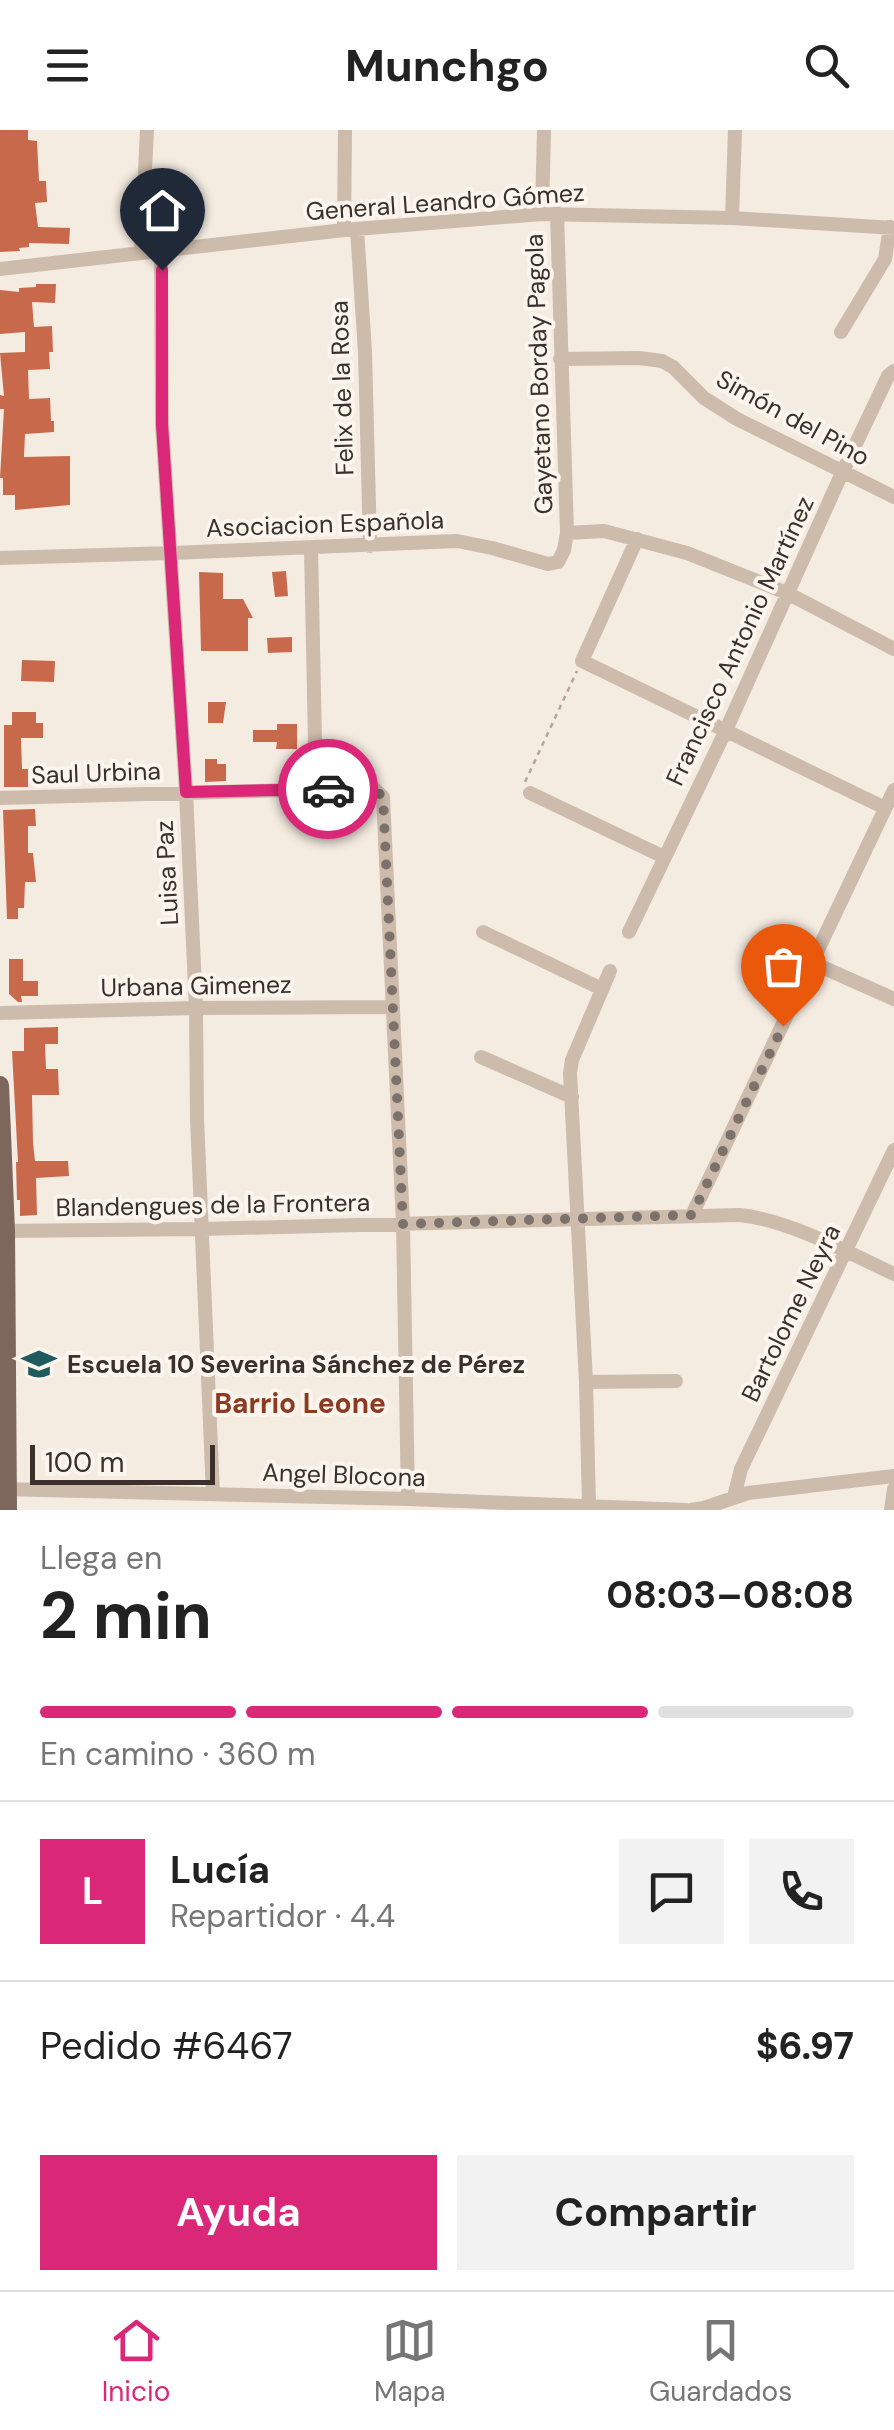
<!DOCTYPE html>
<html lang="es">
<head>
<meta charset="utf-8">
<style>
  :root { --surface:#fff; --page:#f2f2f2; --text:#222; --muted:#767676; --line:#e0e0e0; --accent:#db2777 }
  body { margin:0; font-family:"DM Sans",sans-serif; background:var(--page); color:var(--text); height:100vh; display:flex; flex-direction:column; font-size:38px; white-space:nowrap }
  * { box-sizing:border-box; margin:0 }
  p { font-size:32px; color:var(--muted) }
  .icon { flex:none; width:55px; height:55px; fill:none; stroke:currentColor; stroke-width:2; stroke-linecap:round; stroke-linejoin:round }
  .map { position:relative; height:1380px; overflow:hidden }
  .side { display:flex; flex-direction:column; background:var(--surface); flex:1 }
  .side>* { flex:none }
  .scale { position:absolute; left:30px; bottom:25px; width:185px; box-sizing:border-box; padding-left:10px; border:5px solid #3b302b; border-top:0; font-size:28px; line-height:35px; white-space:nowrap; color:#3b302b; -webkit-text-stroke:8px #fbf5ee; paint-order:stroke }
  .pin { position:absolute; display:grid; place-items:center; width:85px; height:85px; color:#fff; margin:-102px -42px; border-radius:50% 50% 50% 0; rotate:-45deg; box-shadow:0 0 10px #0007 }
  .pin .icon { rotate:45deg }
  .courier { position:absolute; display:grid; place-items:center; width:100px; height:100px; margin:-50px; border:8px solid #db2777; border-radius:50%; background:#fff; color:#222; box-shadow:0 2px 12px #0007 }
  .overview em { font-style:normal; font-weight:700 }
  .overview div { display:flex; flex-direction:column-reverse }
  .overview { display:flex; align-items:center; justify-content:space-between; height:170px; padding:0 40px }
  h1 { font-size:65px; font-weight:700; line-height:75px }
  .bar { display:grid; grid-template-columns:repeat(4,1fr); gap:15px 10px; align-content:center; height:120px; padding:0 40px }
  .bar i { height:12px; border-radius:8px; background:var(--line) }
  .bar .current { background:var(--accent) }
  .bar p { grid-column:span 4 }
  .line { display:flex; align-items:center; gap:25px; padding:0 40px; border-top:2px solid var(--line) }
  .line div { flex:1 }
  .round { display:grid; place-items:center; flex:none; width:105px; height:105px; border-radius:0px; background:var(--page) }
  .cta { display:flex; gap:20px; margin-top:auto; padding:20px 40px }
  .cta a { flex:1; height:115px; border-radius:0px; background:var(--accent); color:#fff; font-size:40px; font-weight:700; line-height:115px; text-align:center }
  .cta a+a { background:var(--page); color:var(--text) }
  header { display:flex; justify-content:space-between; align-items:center; height:130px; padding:0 40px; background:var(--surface); font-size:45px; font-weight:700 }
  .tabs { display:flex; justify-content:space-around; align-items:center; height:140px; border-top:2px solid var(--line); background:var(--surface); font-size:28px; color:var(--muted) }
  .tabs a { display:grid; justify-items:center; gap:5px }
  .tabs .current { color:var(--accent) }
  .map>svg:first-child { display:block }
  .building { fill:#c8694b }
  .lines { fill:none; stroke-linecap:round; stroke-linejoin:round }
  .path { stroke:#b9a596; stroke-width:2.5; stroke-dasharray:5 5; stroke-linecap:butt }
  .minor { stroke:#cdbbac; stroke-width:14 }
  .major { stroke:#7d675c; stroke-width:18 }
  .done { stroke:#7c716b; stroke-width:10; stroke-dasharray:0 18 }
  .route { stroke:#db2777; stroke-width:12 }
  .labels { text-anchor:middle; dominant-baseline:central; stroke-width:8; stroke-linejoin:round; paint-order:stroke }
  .street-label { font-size:25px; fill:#3b302b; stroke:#fbf5ee }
  .poi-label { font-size:25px; font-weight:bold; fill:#3b302b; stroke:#fbf5ee; text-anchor:start }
  .neighbourhood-label { font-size:28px; font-weight:bold; fill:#8c3b22; stroke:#fbf5ee }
</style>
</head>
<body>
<header><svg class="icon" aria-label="menu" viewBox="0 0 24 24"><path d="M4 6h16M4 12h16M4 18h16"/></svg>Munchgo<svg class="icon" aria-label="search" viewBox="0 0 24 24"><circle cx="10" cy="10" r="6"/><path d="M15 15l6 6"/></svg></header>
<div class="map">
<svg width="894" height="1380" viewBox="0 0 894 1380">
  <rect width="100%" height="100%" fill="#f4ebe1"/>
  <path class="building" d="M0 0H28V10L37 11 39 51H46L47 72 35 73 38 97 70 98 69 114 29 113V117L19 118 20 121 0 122Z
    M36 154H56L55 173 32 172 34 197 52 196 53 222H49L50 239 28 240 29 269 50 268 51 291H54V302L25 304 24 327 70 326V375L15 380V365H3V348H0L4 279H0V265L4 266 0 223 25 222V202L0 204V160L19 162V158L36 157Z
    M286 441 288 466 275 467 272 442Z
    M199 442 223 443V469H243L253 488H248V521H201Z
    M292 507V522L268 523 267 508Z
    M22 530 55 531 54 552 21 551Z
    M208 572H226L223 593H208Z
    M12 582H36V593H43V608H21L22 639H28V657H4V595H12Z
    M277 594H297V619H276L277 612H253V600H277Z
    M205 629H217V634H226V651L205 652Z
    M35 679 36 696H28V723H33L36 752H25L24 778H18V789H7L3 680Z
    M9 829H23V851H38V866H21L22 872H18L9 864Z
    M58 897V914H45L46 939H58L59 965H32L33 1013 35 1031H68L69 1046 36 1048 37 1085 20 1086V1070H17L16 1032H18L12 921H24V898Z"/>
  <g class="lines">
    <path class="path" d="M525 652 577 541"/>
    <path class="minor" d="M542 84 544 0
      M732 88 735 0
      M357 99 365 222 370 416
      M344 100 345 0
      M161 120 162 294 186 662 196 878 197 988 213 1364
      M141 122 147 0
      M0 139 344 100 542 84 732 88 894 98
      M841 202 885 129 890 97
      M560 229 639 228 662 231 673 237 704 268 737 289 894 367
      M567 403 604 401 687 423 787 463 894 519
      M637 409 582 531 885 678
      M311 418 316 659
      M0 428 172 423 457 411 492 418 548 434 558 432 564 420 567 403 557 83
      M530 663 664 727
      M0 668 364 658H373L383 667 403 1094 408 1369
      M483 802 602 859
      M629 802 726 600 842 343 888 246 894 241
      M813 833 894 869
      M0 883 196 878 393 877
      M481 927 572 967
      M692 1085 894 660
      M0 1101 202 1099 740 1085C789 1090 849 1123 894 1144
      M586 1252 676 1251
      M1 1359 408 1369 686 1380
      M734 1367 741 1339 894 1020
      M589 1376 586 1252 570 943 572 930 610 841
      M691 1380 704 1378 748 1363 894 1346
      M891 1380 894 1359"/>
    <path class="major" d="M0 955 6 1101 8 1380"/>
  </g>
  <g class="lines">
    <path class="done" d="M328 659 373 658 383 667 403 1094 692 1085 783 896"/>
    <path class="route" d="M162 140V294L186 662 328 659"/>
  </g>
  <defs>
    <g id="school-bare" transform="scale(2.7)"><path d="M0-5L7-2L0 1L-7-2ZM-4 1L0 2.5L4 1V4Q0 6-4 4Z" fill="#1f5a5e" stroke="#fbf5ee" stroke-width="2.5" paint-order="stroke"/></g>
  </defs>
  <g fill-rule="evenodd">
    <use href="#school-bare" x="39" y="1234"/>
  </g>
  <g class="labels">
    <g class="street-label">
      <text transform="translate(445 72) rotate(-4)">General Leandro Gómez</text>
      <text transform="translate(539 244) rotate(-92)">Gayetano Borday Pagola</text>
      <text transform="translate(342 258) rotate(-92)">Felix de la Rosa</text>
      <text transform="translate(793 288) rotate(29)">Simón del Pino</text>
      <text transform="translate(325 394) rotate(-2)">Asociacion Española</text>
      <text transform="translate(740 511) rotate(-65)">Francisco Antonio Martínez</text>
      <text transform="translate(96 643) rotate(-2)">Saul Urbina</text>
      <text transform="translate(167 743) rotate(-93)">Luisa Paz</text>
      <text transform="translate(196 856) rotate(-1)">Urbana Gimenez</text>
      <text transform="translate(213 1075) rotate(-1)">Blandengues de la Frontera</text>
      <text transform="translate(791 1183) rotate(-64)">Bartolome Neyra</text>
      <text transform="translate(344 1345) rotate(2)">Angel Blocona</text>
    </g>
    <g class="poi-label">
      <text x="67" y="1234">Escuela 10 Severina Sánchez de Pérez</text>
    </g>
    <g class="neighbourhood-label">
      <text x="300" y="1273">Barrio Leone</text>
    </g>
  </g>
</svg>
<div class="scale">100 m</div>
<div class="pin" style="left:783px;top:896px;background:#ea580c"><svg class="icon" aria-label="bag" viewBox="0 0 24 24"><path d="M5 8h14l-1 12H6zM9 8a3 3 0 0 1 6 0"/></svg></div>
<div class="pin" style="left:162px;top:140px;background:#1f2937"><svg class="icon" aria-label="home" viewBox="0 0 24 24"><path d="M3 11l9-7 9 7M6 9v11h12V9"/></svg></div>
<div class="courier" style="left:328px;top:659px"><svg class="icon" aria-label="car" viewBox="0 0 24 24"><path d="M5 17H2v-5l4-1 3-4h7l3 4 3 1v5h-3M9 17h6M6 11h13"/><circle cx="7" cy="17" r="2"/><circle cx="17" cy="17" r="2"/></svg></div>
</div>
<section class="side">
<div class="overview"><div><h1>2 min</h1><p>Llega en</p></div><em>08:03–08:08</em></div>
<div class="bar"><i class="current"></i><i class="current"></i><i class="current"></i><i></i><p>En camino · 360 m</p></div>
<div class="line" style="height:180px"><b class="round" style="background:var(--accent);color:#fff">L</b><div><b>Lucía</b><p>Repartidor · 4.4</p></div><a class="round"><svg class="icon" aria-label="chat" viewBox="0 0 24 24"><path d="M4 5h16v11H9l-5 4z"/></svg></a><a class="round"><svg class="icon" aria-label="phone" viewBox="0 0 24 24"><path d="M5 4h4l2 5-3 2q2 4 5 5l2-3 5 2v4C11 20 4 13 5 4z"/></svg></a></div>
<div class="line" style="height:130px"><div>Pedido #6467</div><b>$6.97</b></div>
<div class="cta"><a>Ayuda</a><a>Compartir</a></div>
</section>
<nav class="tabs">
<a class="current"><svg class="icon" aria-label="home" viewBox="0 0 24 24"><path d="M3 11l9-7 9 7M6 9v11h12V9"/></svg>Inicio</a>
<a><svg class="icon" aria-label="map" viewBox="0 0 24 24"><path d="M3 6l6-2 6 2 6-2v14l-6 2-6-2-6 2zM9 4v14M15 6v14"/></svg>Mapa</a>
<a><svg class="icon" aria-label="saved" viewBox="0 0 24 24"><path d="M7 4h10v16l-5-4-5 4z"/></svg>Guardados</a>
</nav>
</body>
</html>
